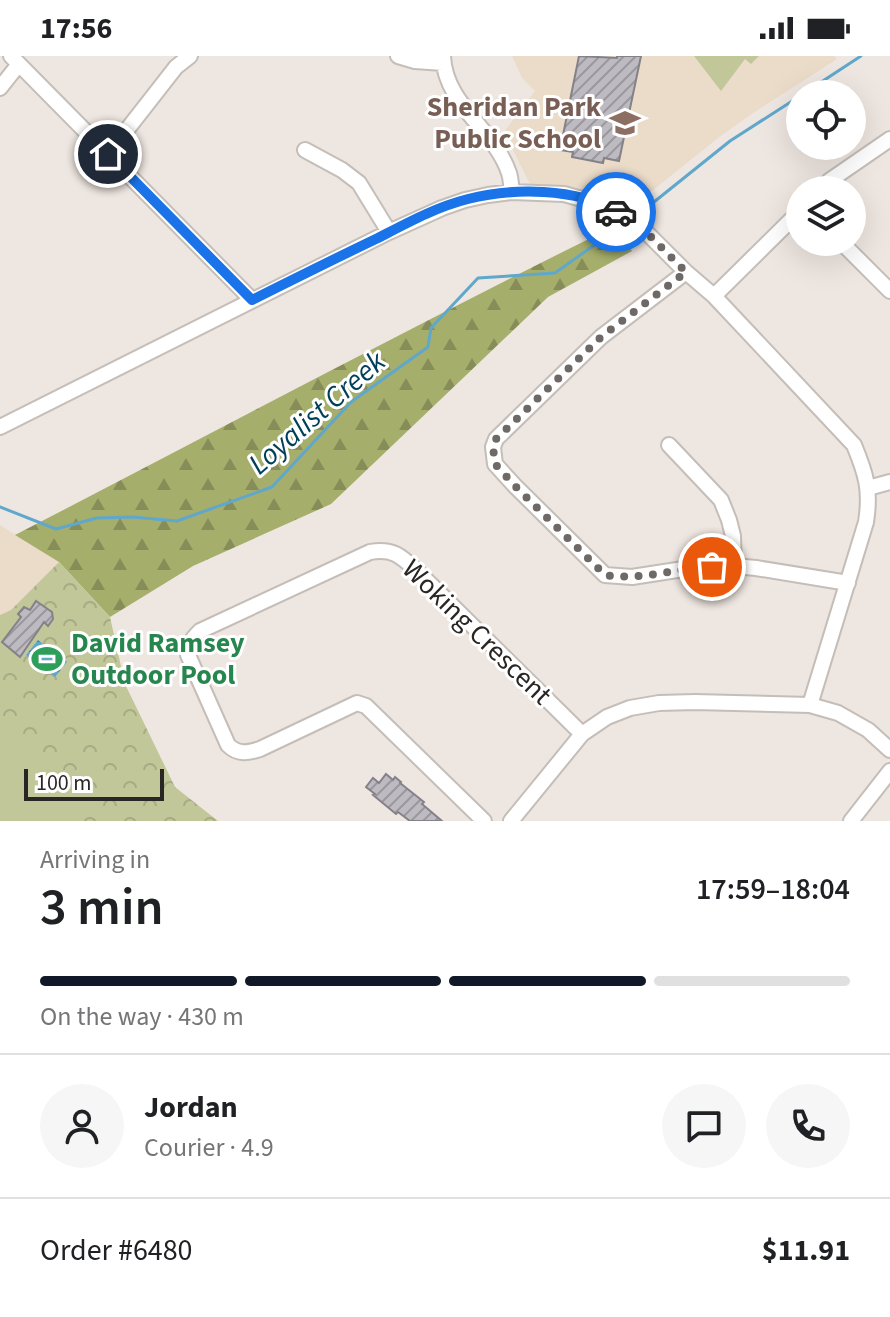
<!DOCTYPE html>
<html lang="en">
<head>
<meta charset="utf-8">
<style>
  :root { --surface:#fff; --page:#f6f6f6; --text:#202124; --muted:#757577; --line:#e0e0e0; --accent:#111827 }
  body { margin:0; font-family:"Source Sans 3",sans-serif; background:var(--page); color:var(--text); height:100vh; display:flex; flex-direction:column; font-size:30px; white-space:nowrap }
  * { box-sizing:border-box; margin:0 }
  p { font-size:26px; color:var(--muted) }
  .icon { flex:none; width:44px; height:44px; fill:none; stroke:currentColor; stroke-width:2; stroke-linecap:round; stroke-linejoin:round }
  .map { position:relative; height:765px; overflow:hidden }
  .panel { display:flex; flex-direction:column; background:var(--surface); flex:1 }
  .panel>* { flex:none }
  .controls { position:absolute; left:786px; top:24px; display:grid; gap:16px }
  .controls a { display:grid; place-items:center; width:80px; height:80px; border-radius:50%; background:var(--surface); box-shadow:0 8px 32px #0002; font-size:40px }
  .scale { position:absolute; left:24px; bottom:20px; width:140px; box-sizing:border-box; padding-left:8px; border:4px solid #292624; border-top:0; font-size:22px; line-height:28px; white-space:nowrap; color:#292624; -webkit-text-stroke:6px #fff; paint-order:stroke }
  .pin { position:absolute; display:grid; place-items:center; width:68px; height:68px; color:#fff; margin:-34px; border:4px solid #fff; border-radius:50%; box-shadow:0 2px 8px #0007 }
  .courier { position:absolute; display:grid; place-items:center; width:80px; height:80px; margin:-40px; border:6px solid #1a73e8; border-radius:50%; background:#fff; color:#222; box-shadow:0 2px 10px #0007 }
  .headline em { font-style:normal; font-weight:600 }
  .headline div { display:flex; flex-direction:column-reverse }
  .headline { display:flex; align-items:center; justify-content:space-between; height:136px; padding:0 40px }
  h1 { font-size:52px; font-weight:600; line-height:60px }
  .bar { display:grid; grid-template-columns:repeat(4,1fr); gap:12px 8px; align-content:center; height:96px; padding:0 40px }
  .bar i { height:10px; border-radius:6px; background:var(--line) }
  .bar .current { background:var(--accent) }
  .bar p { grid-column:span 4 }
  .line { display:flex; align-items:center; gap:20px; padding:0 40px; border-top:2px solid var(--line) }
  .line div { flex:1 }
  .round { display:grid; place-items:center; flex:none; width:84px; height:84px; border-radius:42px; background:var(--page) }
  .status { display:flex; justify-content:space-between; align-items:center; height:56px; padding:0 40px; background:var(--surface); direction:ltr }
  .status svg { height:22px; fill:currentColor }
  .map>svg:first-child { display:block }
  .education { fill:#ebdbc9 }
  .forest { fill:url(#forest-firs) }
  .park { fill:url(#park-crowns) }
  .pitch { fill:#c1c798 }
  .water { fill:url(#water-rules) }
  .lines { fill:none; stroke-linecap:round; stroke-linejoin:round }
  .stream { stroke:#60a7cc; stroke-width:3 }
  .building { fill:url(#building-hatch); stroke:#858189; stroke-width:2 }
  .minor-casing { stroke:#c5beb8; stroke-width:18 }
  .minor { stroke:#fff; stroke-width:14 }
  .done { stroke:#6e6966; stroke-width:8; stroke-dasharray:0 14.4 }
  .route { stroke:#1a73e8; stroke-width:10 }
  .labels { text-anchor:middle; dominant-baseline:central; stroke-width:6; stroke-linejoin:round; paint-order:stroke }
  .education-label { font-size:28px; font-weight:bold; fill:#785e54; stroke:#fff; text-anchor:end }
  .street-label { font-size:28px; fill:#292624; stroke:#fff }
  .leisure-label { font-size:28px; font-weight:bold; fill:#27864d; stroke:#fff; text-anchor:start }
  .water-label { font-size:30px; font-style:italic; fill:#003f59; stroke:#fff }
</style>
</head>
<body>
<div class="status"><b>17:56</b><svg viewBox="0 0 49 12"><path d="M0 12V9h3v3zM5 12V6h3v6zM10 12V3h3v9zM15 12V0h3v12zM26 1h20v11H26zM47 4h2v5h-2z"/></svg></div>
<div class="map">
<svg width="890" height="765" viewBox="0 0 890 765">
  <defs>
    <pattern id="forest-firs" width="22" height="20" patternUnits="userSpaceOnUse" patternTransform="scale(2)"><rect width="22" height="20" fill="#a6ae6b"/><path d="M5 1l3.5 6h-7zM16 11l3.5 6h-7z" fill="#878d58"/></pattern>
    <pattern id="park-crowns" width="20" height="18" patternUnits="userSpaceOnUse" patternTransform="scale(2)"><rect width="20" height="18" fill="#c1c798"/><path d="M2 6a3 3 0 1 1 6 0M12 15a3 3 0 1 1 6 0" fill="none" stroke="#a6ab83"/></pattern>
    <pattern id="water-rules" width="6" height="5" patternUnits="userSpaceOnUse" patternTransform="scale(2)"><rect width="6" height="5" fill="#60a7cc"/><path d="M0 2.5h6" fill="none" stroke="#4f88a5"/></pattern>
    <pattern id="building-hatch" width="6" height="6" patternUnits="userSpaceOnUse" patternTransform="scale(2)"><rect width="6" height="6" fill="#bebac2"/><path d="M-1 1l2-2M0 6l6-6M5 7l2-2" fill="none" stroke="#9a979d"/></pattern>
  </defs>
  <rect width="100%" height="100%" fill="#eee6e0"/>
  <path class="education" d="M512 0H834L837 3 753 57 718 82 633 150 605 138 573 131 530 128 504 76 535 35 522 22Z
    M0 469 59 506 11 554 0 559Z"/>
  <path class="forest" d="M613 171 632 195 548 241 331 448 193 510 110 561 59 506 15 479C215 376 412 270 613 171Z"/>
  <path class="park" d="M59 506 110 561 125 628 175 731 218 765H0V559L11 554Z"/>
  <path class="pitch" d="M694 0H759L751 8 745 3 721 35Z
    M0 671 96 744 83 765H0Z"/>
  <path class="water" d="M38 584 67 606 55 621 26 599Z"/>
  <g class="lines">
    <path class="stream" d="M803 38 861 0
      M644 154 730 85 800 40
      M0 451 56 473 97 462 132 461 177 465 272 431 351 346 428 291 431 272 478 222 555 217 614 175"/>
  </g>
  <path class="building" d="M579 0 617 2V0H641L619 105 604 102 603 107 572 101 573 96 560 94Z
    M36 545 52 556 53 563 48 570 44 566 20 601 2 586 21 561 18 558 24 551 30 554Z
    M386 718 393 724 395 721 401 726 400 727 424 746 422 748 442 765H410L398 756 396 758 373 739 375 738 366 731 373 722 379 727Z"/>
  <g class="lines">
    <g class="minor-casing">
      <path id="minor" d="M11 0 252 244
        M398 0 415 5 443 7
        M443 0C445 49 495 74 509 117 511 123 511 130 512 136
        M0 32 19 8
        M305 94 342 114 359 127 389 176
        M108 98 176 11 190 0
        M820 134 829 125 890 83
        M841 186 890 235
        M686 216 601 281 496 383 493 391 495 408 515 430 605 519 632 521 690 512 734 510 756 512 848 527
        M714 240 800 155
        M0 371 389 176 442 152 465 144 488 139 512 136 564 138 607 150 648 178 686 216 714 240 854 389C866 418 871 434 866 466L810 649
        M669 389 721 444 729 464 733 480 734 510
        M868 432 890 426
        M484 765 366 650 357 647 260 693C248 697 238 699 228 689L188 599C188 588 192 583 200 575L370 496C393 492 401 500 417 515L582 678
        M511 765 582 678 607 661 630 652 659 647 695 646 810 649 838 657 868 674 890 694
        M851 765 890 715"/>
    </g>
    <use href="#minor" class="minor"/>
  </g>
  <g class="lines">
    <path class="done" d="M616 156 648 178 686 216 601 281 496 383 493 391 495 408 515 430 605 519C640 525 677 512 712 511"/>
    <path class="route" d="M108 98 252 244C294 223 336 202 378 182 407 167 436 151 468 143 511 132 577 131 616 156"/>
  </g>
  <defs>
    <g id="school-bare" transform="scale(2.4)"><path d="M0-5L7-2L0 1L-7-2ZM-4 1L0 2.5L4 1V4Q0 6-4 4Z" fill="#8d6e63" stroke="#fff" stroke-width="2.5" paint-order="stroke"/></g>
    <g id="stadium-bare" transform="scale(2.4)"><path d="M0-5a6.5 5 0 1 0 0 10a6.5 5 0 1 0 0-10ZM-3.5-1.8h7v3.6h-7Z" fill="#2e9e5b" stroke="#fff" stroke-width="2.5" paint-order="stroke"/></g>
  </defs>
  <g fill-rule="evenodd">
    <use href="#school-bare" x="625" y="67"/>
    <use href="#stadium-bare" x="47" y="603"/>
  </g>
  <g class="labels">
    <g class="education-label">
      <text x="601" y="51">Sheridan Park<tspan x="601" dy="32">Public School</tspan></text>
    </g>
    <g class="street-label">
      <text transform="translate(477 576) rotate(44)">Woking Crescent</text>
    </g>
    <g class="leisure-label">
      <text x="71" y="587">David Ramsey<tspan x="71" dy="32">Outdoor Pool</tspan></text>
    </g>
    <g class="water-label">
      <text transform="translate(317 357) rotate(-41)">Loyalist Creek</text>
    </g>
  </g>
</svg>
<div class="controls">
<a><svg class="icon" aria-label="locate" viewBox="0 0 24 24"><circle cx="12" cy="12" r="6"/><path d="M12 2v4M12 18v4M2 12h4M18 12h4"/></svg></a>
<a><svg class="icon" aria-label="layers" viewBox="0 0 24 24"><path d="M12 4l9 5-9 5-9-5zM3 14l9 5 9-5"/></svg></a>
</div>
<div class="scale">100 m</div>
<div class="pin" style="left:712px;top:511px;background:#ea580c"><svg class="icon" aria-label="bag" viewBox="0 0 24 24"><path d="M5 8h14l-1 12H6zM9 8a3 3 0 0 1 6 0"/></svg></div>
<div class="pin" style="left:108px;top:98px;background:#1f2937"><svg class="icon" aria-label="home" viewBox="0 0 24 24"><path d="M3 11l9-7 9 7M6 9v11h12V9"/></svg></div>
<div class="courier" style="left:616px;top:156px"><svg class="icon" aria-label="car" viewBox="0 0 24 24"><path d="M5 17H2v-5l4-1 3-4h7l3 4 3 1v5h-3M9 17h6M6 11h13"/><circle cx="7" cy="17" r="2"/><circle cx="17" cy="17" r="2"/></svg></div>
</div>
<section class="panel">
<div class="headline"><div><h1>3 min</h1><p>Arriving in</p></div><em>17:59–18:04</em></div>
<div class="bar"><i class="current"></i><i class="current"></i><i class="current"></i><i></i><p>On the way · 430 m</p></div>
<div class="line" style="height:144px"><a class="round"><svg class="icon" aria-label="person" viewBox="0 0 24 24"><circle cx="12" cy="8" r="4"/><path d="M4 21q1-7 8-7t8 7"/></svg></a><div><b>Jordan</b><p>Courier · 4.9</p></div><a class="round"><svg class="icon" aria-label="chat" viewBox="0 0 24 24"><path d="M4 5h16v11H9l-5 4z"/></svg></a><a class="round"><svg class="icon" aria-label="phone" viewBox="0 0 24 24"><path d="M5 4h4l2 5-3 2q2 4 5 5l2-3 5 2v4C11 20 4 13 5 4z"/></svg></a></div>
<div class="line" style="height:104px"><div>Order #6480</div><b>$11.91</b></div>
</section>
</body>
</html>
